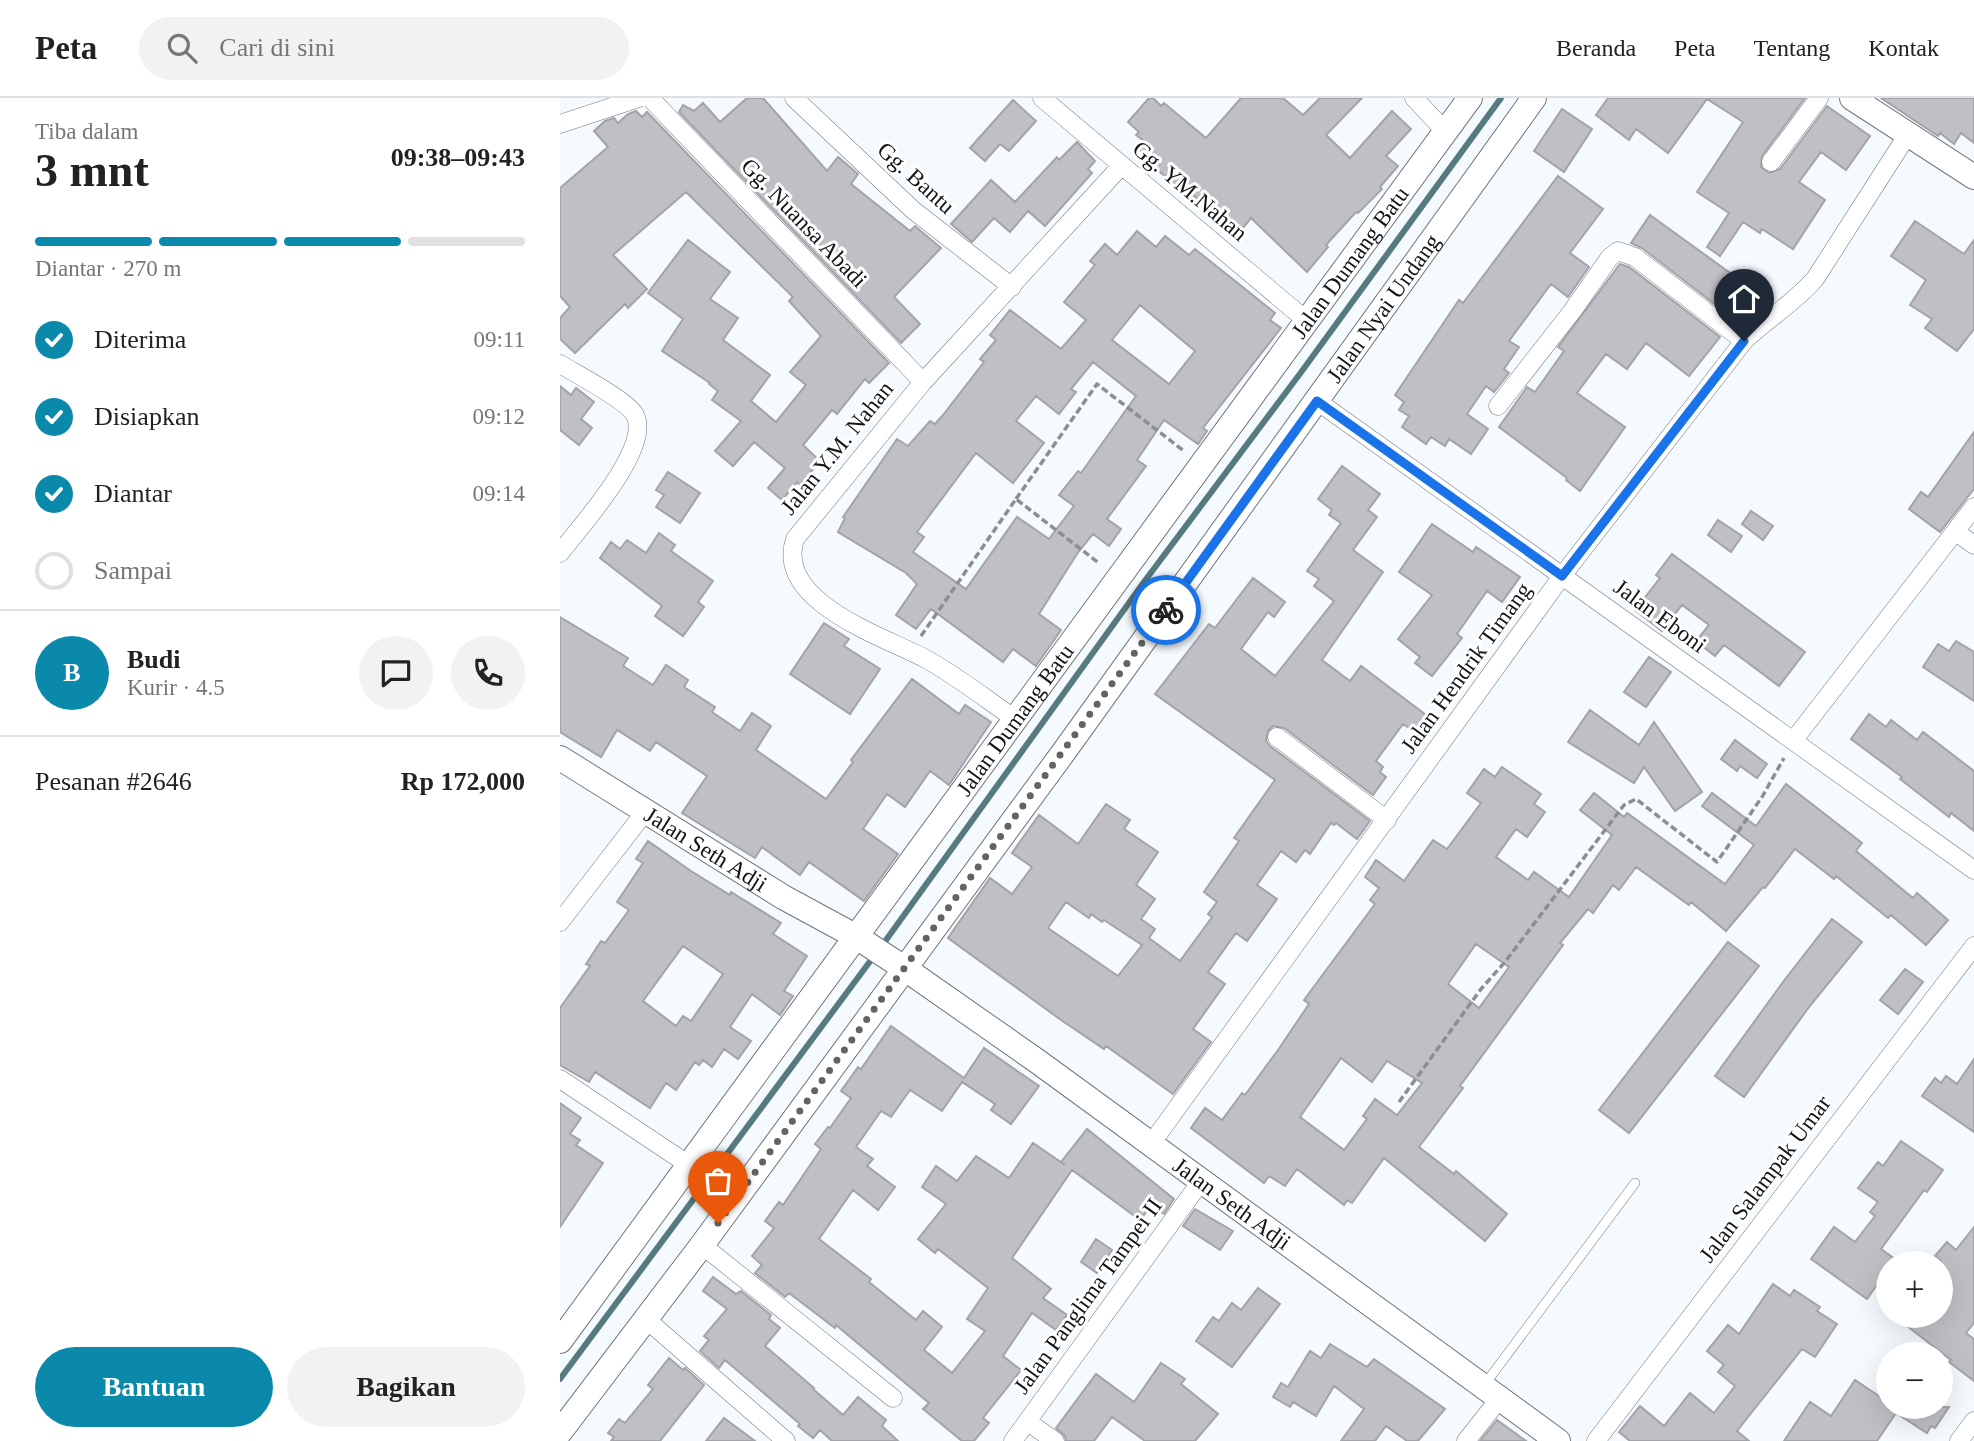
<!DOCTYPE html>
<html lang="id">
<head>
<meta charset="utf-8">
<style>
  :root { --surface:#fff; --page:#f2f2f2; --text:#222; --muted:#767676; --line:#e0e0e0; --accent:#0b89ab }
  body { margin:0; font-family:Georgia,serif; background:var(--page); color:var(--text); height:100vh; display:flex; flex-direction:column; font-size:26px; white-space:nowrap }
  * { box-sizing:border-box; margin:0 }
  p { font-size:23px; color:var(--muted) }
  .icon { flex:none; width:38px; height:38px; fill:none; stroke:currentColor; stroke-width:2; stroke-linecap:round; stroke-linejoin:round }
  .map { position:relative; flex:1; overflow:hidden }
  .sheet { display:flex; flex-direction:column; background:var(--surface); width:560px }
  .sheet>* { flex:none }
  .controls { position:absolute; left:1316px; top:1153px; display:grid; gap:14px }
  .controls a { display:grid; place-items:center; width:77px; height:77px; border-radius:50%; background:var(--surface); box-shadow:0 7px 28px #0002; font-size:35px }
  .pin { position:absolute; display:grid; place-items:center; width:60px; height:60px; color:#fff; margin:-72px -30px; border-radius:50% 50% 50% 0; rotate:-45deg; box-shadow:0 0 7px #0007 }
  .pin .icon { rotate:45deg }
  .courier { position:absolute; display:grid; place-items:center; width:70px; height:70px; margin:-35px; border:5px solid #1a73e8; border-radius:50%; background:#fff; color:#222; box-shadow:0 2px 9px #0007 }
  .head em { font-style:normal; font-weight:700 }
  .head div { display:flex; flex-direction:column-reverse }
  .head { display:flex; align-items:center; justify-content:space-between; height:119px; padding:0 35px }
  h1 { font-size:46px; font-weight:700; line-height:52px }
  .bar { display:grid; grid-template-columns:repeat(4,1fr); gap:10px 7px; align-content:center; height:84px; padding:0 35px }
  .bar i { height:9px; border-radius:5px; background:var(--line) }
  .bar .selected { background:var(--accent) }
  .bar p { grid-column:span 4 }
  .line { display:flex; align-items:center; gap:18px; padding:0 35px; border-top:2px solid var(--line) }
  .line div { flex:1 }
  .round { display:grid; place-items:center; flex:none; width:74px; height:74px; border-radius:37px; background:var(--page) }
  ol { padding:0 35px; list-style:none }
  li { display:flex; align-items:center; gap:21px; height:77px }
  li p { margin-inline-start:auto }
  li .icon { padding:7px; border-radius:50%; background:var(--accent); color:#fff; stroke-width:4 }
  li:last-child { color:var(--muted) }
  li i { width:38px; height:38px; border:4px solid var(--line); border-radius:50% }
  .button { display:flex; gap:14px; margin-top:auto; padding:14px 35px }
  .button a { flex:1; height:80px; border-radius:42px; background:var(--accent); color:#fff; font-size:28px; font-weight:700; line-height:80px; text-align:center }
  .button a+a { background:var(--page); color:var(--text) }
  header { display:flex; align-items:center; gap:42px; box-sizing:border-box; height:98px; padding:0 35px; background:var(--surface); border-bottom:2px solid var(--line) }
  header strong { font-size:33px }
  nav { display:flex; gap:38px; margin-inline-start:auto; font-size:24px }
  .search { width:490px; height:63px; background:var(--page); display:flex; align-items:center; gap:18px; box-sizing:border-box; padding:0 24px; border-radius:38px; color:var(--muted); font-size:26px }
  main { display:flex; flex:1; min-height:0 }
  .map>svg:first-child { display:block }
  .lines { fill:none; stroke-linecap:round; stroke-linejoin:round }
  .stream { stroke:#577980; stroke-width:6 }
  .building { fill:#bfbfc5; stroke:#a3a3a9; stroke-width:2; fill-rule:evenodd }
  .lane-casing { stroke:#72777b; stroke-width:10 }
  .street-casing { stroke:#72777b; stroke-width:19 }
  .secondary-casing { stroke:#72777b; stroke-width:26 }
  .path { stroke:#8b8f92; stroke-width:3.5; stroke-dasharray:7 3.5; stroke-linecap:butt }
  .lane { stroke:#fff; stroke-width:9 }
  .street { stroke:#fff; stroke-width:18 }
  .secondary { stroke:#fff; stroke-width:24 }
  .done { stroke:#616467; stroke-width:7; stroke-dasharray:0 12.6 }
  .route { stroke:#1a73e8; stroke-width:9 }
  .labels { text-anchor:middle; dominant-baseline:central; stroke-width:6; stroke-linejoin:round; paint-order:stroke }
  .street-label { font-size:23px; fill:#121416; stroke:#fff }
</style>
</head>
<body>
<header>
<strong>Peta</strong>
<div class="search"><svg class="icon" aria-label="search" viewBox="0 0 24 24"><circle cx="10" cy="10" r="6"/><path d="M15 15l6 6"/></svg>Cari di sini</div>
<nav><a>Beranda</a><a>Peta</a><a>Tentang</a><a>Kontak</a></nav>
</header>
<main>
<section class="sheet">
<div class="head"><div><h1>3 mnt</h1><p>Tiba dalam</p></div><em>09:38–09:43</em></div>
<div class="bar"><i class="selected"></i><i class="selected"></i><i class="selected"></i><i></i><p>Diantar · 270 m</p></div>
<ol>
<li><svg class="icon" aria-label="check" viewBox="0 0 24 24"><path d="M5 12l5 5 9-10"/></svg>Diterima<p>09:11</p></li>
<li><svg class="icon" aria-label="check" viewBox="0 0 24 24"><path d="M5 12l5 5 9-10"/></svg>Disiapkan<p>09:12</p></li>
<li><svg class="icon" aria-label="check" viewBox="0 0 24 24"><path d="M5 12l5 5 9-10"/></svg>Diantar<p>09:14</p></li>
<li><i></i>Sampai</li>
</ol>
<div class="line" style="height:126px"><b class="round" style="background:var(--accent);color:#fff">B</b><div><b>Budi</b><p>Kurir · 4.5</p></div><a class="round"><svg class="icon" aria-label="chat" viewBox="0 0 24 24"><path d="M4 5h16v11H9l-5 4z"/></svg></a><a class="round"><svg class="icon" aria-label="phone" viewBox="0 0 24 24"><path d="M5 4h4l2 5-3 2q2 4 5 5l2-3 5 2v4C11 20 4 13 5 4z"/></svg></a></div>
<div class="line" style="height:91px"><div>Pesanan #2646</div><b>Rp 172,000</b></div>
<div class="button"><a>Bantuan</a><a>Bagikan</a></div>
</section>
<div class="map">
<svg width="1414" height="1343" viewBox="0 0 1414 1343">
  <rect width="100%" height="100%" fill="#f4fafe"/>
  <g class="lines">
    <path class="stream" d="M321 849 584 484 742 273 941 0
      M0 1281 314 858"/>
  </g>
  <path class="building" d="M187 0H203L267 73 278 59 298 76 291 86 350 133 355 128 381 150 334 199 360 226 341 245 119 14 123 7 134 13 143 5 160 24Z
    M589 0H593L601 8 604 5 646 40 681 0H723L743 17 760 0H802L766 37 790 60 832 13 851 31 826 58 838 68 820 89 822 91 798 115 796 114 766 147 768 149 747 174 691 120 678 136 634 98 632 101 593 68 595 65 577 50 584 43 576 37 579 34 568 24Z
    M1048 0H1245L1202 58 1201 69 1209 75 1220 71 1267 8 1310 38 1286 72 1261 54 1239 84 1265 102 1233 151 1202 131 1200 135 1183 124 1160 158 1147 149 1169 115 1137 94 1183 24 1147 1 1108 55 1076 31 1069 42 1036 17Z
    M1321 0H1414V45L1401 35 1394 46 1380 35 1378 38Z
    M453 2 476 23 449 53 440 46 425 63 410 50Z
    M1002 11 1032 31 1004 74 974 53Z
    M76 13 82 19 87 14 329 265 309 285 305 281 277 316 272 312 243 347 260 363 240 387 237 384 222 402 208 390 225 370 194 344 173 368 155 353 181 323 152 302 158 293 149 286 150 285 102 253 123 221 88 195 128 142 170 174 150 201 178 220 163 242 210 277 191 303 216 324 246 287 230 274 261 238 229 203 233 199 126 94 53 157 87 191 68 210 65 206 15 255 0 241V220L10 209 0 198V90L48 49 34 33 45 23 54 20 58 25 68 16Z
    M517 44 535 63 528 71 532 75 485 128 468 113 450 134 434 120 412 144 391 126 431 82 455 104 497 59 499 62Z
    M998 78 1043 111 1010 155 1029 169 1008 199 991 186 949 243 959 249 944 271 949 275 934 294 926 288 907 316 928 331 911 356 889 341 885 348 871 339 866 346 842 329 849 318 839 312 844 304 835 297 899 202 903 205Z
    M1090 117 1166 172 1201 194 1182 222 1176 218 1174 221 1082 150 1071 145Z
    M1355 123 1404 156 1414 142V231L1397 253 1365 230 1372 221 1350 207 1366 182 1331 158Z
    M577 133 596 149 605 138 629 157 635 151 715 215 710 222 721 230 643 330 647 333 638 346 604 322 577 362 586 368 547 421 561 431 549 448 533 436 517 456 479 516 501 532 476 568 453 551 443 564 371 511 356 531 336 517 357 486 346 475 278 434 285 420 283 419 337 341 348 348 370 323 375 326 383 317 424 264 420 261 436 242 430 237 450 212 501 251 526 222 504 204 535 167 530 163 545 146 557 157ZM580 207 635 253 609 286 552 242ZM533 264 576 298 521 375 518 373 499 397 514 408 489 441 457 419 406 491 353 454 364 439 357 434 416 355 453 385 484 345 456 323 476 298 499 316 516 294 511 291Z
    M1060 166 1069 169 1160 239 1129 278 1086 245 1067 271 1046 256 1017 295 1065 329 1020 393 1006 382 1007 380 939 329 967 289 975 294 1004 253 998 249Z
    M0 288 11 297 16 290 34 304 21 321 32 330 19 347 0 332Z
    M1414 334V391L1380 434 1349 411 1361 394 1368 399Z
    M782 368 820 396 808 412 817 419 793 452 823 474 762 562 790 583 801 568 866 617 854 633 843 626 816 663 823 669 820 674 826 679 813 697 724 630 713 628 708 633 706 643 710 648 810 723 797 741 776 725 774 727 771 725 750 756 745 752 736 764 721 753 697 787 717 801 687 843 676 835 648 874 665 886 633 931 651 944 613 996 546 948 544 951 501 922 388 840 430 780 452 796 472 769 452 755 479 717 518 746 546 706 570 722 564 731 598 754 576 787 595 801 581 821 595 831 589 840 620 863 652 819 648 816 657 804 644 794 679 743 674 740 715 682 595 596 649 526 655 530 693 480 725 504 714 519 708 514 681 551 715 578 719 573 774 503 754 488 759 481 747 473 781 425 769 417 772 412 758 401ZM506 804 529 820 531 816 542 824 544 822 582 847 558 878 488 830Z
    M108 374 140 395 120 425 96 409 104 397 96 392Z
    M1191 413 1213 428 1203 442 1182 426Z
    M1158 422 1182 438 1171 454 1148 437Z
    M872 426 913 454 916 449 960 479 942 504 927 493 897 536 902 540 872 578 855 565 860 559 838 541 872 497 839 474Z
    M99 435 115 447 111 453 153 483 138 504 144 509 123 538 95 518 102 508 40 460 51 444 60 451 67 442 86 455Z
    M1112 456 1245 554 1219 588 1164 547 1155 558 1136 543 1149 527 1122 507 1102 533 1075 512 1100 480 1096 477Z
    M0 519 68 560 63 568 93 587 106 567 128 582 124 589 155 609 152 614 180 633 192 615 211 628 196 652 266 701 293 664 291 662 352 581 399 616 405 607 431 624 389 687 370 673 345 709 327 696 303 731 338 756 304 803 249 764 240 777 202 749 195 760 122 715 147 678 96 644 90 653 57 632 41 659 0 634Z
    M264 525 289 541 284 548 320 571 290 616 230 576Z
    M1396 543 1414 554V603L1363 569 1378 546 1389 553Z
    M1089 559 1111 574 1086 609 1064 594Z
    M1030 612 1079 647 1094 624 1142 694 1115 713 1084 669 1074 685 1008 644Z
    M1309 616 1326 629 1331 622 1357 642 1363 634 1414 673V733L1391 715 1389 719 1340 681 1342 679 1291 641Z
    M1175 642 1207 666 1197 680 1180 668 1177 673 1161 661Z
    M942 669 981 696 974 706 985 714 967 739 956 731 936 759 968 782 974 774 1009 799 1052 737 1020 712 1034 695 1064 719 1067 715 1165 786 1194 747 1142 708 1152 695 1196 728 1226 686 1302 745 1296 753 1353 800 1357 795 1388 822 1366 847 1331 817 1328 820 1276 778 1274 781 1235 751 1205 790 1203 789 1166 833 1131 804 1129 807 1076 769 1059 792 1053 787 1033 815 1028 811 1000 845 1003 847 900 988 903 990 859 1049 894 1076 896 1073 947 1116 925 1143 824 1060 792 1105 787 1102 784 1107 737 1071 725 1088 709 1078 704 1085 631 1030 645 1010 662 1022 682 995 685 997 718 952 749 906 744 902 815 806 810 802 819 790 805 779 816 762 844 783 873 742 887 751 921 705 907 695 924 671 935 679ZM916 846 949 869 919 910 888 886ZM781 960 812 984 827 963 862 985 837 1017 815 1001 803 1018 807 1021 784 1052 740 1019Z
    M88 743 131 773 170 797 171 794 221 825 213 836 247 858 224 893 233 898 220 917 192 896 170 929 191 943 178 961 164 951 152 969 143 962 139 967 135 964 116 992 106 985 90 1010 35 974 29 984 0 967V910L30 868 26 866 41 843 45 845 69 812 57 804 83 765 76 761ZM123 848 163 876 131 923 123 918 116 928 83 903Z
    M1272 821 1302 844 1249 909 1184 999 1155 978 1223 884Z
    M1168 844 1199 868 1069 1035 1039 1012Z
    M1345 871 1363 884 1338 916 1320 902Z
    M331 928 404 980 424 950 479 988 451 1026 431 1012 435 1006 402 984 382 1013 350 992 331 1019 321 1013 296 1049 313 1061 307 1068 335 1089 318 1112 293 1092 259 1141 311 1181 309 1184 356 1222 363 1213 382 1229 364 1252 392 1275 425 1233 407 1221 428 1190 378 1151 375 1155 358 1141 386 1106 362 1089 376 1068 397 1083 416 1058 449 1080 473 1045 505 1067 501 1064 527 1031 614 1101 604 1116 591 1108 580 1122 512 1072 452 1160 491 1191 483 1200 507 1217 496 1232 472 1215 443 1258 461 1272 423 1320 429 1325 414 1343H402L363 1311 369 1305 276 1227 275 1230 229 1195 225 1199 195 1175 202 1167 192 1158 214 1130 205 1123 219 1104 223 1107 261 1051 255 1046 268 1029 270 1030 291 1000 281 993 298 969 301 971Z
    M1414 961V1034L1362 998 1375 980 1381 985 1386 978 1397 986Z
    M0 1005 21 1020 10 1036 20 1042 16 1047 43 1065 0 1129Z
    M1341 1043 1383 1072 1367 1094 1364 1092 1321 1151 1335 1161 1333 1166H1328V1171L1307 1201 1251 1161 1274 1129 1295 1144 1315 1118 1310 1114 1318 1104 1298 1090 1318 1064 1323 1068Z
    M635 1111 673 1133 660 1152 623 1128Z
    M1414 1129V1225L1406 1235 1414 1241V1283L1389 1264 1391 1262 1334 1218H1381V1163L1375 1158 1387 1144 1396 1152Z
    M536 1141 552 1152 537 1175 521 1164Z
    M153 1179 176 1196 181 1193 211 1217 209 1221 220 1230 205 1248 254 1290 253 1291 283 1317 298 1299 326 1322 322 1328 338 1343H272L260 1332 253 1340 238 1328 240 1326 165 1262 159 1270 140 1253 149 1242 144 1238 167 1211 143 1193Z
    M1213 1186 1230 1198 1234 1192 1260 1209 1257 1213 1277 1226 1255 1259 1242 1251 1177 1333 1189 1343H1070L1059 1334 1080 1308 1104 1328 1130 1295 1154 1315 1175 1288 1158 1274 1164 1267 1147 1253 1168 1227 1179 1236Z
    M698 1190 720 1206 672 1269 636 1243 653 1219 659 1223 672 1205 681 1212Z
    M770 1246 807 1269 814 1261 885 1311 858 1343H847L826 1328 815 1343H781L804 1311 774 1288 756 1318 733 1304 730 1309 713 1299 721 1285 728 1289 750 1253 761 1260Z
    M109 1260 123 1272 125 1270 144 1287 100 1343H51L54 1339 48 1335 59 1321 65 1325 93 1291 88 1287Z
    M601 1265 625 1281 621 1286 658 1316 635 1343H585L552 1319 534 1343H506L505 1338 496 1330 536 1276 574 1304Z
    M1295 1282 1328 1304V1309H1389L1375 1330 1371 1328 1367 1335 1336 1315 1317 1343H1224L1250 1304 1271 1318Z
    M164 1320 195 1343H146Z
    M937 1322 966 1343H920Z"/>
  <g class="lines">
    <g class="lane-casing">
      <path id="lane" d="M925 1286 1075 1085"/>
    </g>
    <g class="street-casing">
      <path id="street" d="M90 0 363 284
        M234 0 353 112 452 189
        M482 0 747 223
        M854 0 885 33
        M0 26 79 0
        M1211 64 1259 0
        M0 266C16 276 68 303 75 317 92 350 20 429 0 455
        M757 303 1414 772
        M938 308 1013 212 1050 159 1058 153 1075 159 1184 243
        M1396 434 1414 447
        M455 621C426 601 397 578 366 561 325 539 214 504 235 441L363 284 562 67
        M717 639 827 722
        M1233 643 1414 409
        M0 824 85 714
        M0 981 129 1067
        M591 1046 1002 478 1184 243C1207 221 1234 205 1255 181L1348 36
        M142 1147 333 1300
        M86 1221 226 1343
        M468 1324 495 1343
        M453 1343 642 1082
        M906 1343 940 1300
        M1036 1343 1414 848
        M1399 1343 1414 1323"/>
    </g>
    <g class="secondary-casing">
      <g id="secondary">
        <path d="M1292 0 1414 79"/>
        <path id="s1" d="M0 660 223 799 295 838 344 870 477 963 998 1343"/>
        <path id="s2" d="M0 1243 910 0"/>
        <path id="s3" d="M0 1334 142 1147 503 655 974 0"/>
      </g>
    </g>
    <path class="path" d="M456 401 537 286 624 353
      M361 538 456 401 540 466
      M839 1004 921 891 945 864 1064 707 1076 701 1157 764 1202 699 1224 660"/>
    <use href="#lane" class="lane"/>
    <use href="#street" class="street"/>
    <use href="#secondary" class="secondary"/>
  </g>
  <g class="lines">
    <path class="done" d="M158 1125 606 512"/>
    <path class="route" d="M606 512 757 303 1002 478 1184 243"/>
  </g>
  <g class="labels">
    <g class="street-label">
      <text transform="translate(356 80) rotate(42)">Gg. Bantu</text>
      <text transform="translate(630 93) rotate(40)">Gg. YM.Nahan</text>
      <text transform="translate(244 125) rotate(46)">Gg. Nuansa Abadi</text>
      <text stroke="none"><textPath href="#s2" startOffset="1337">Jalan Dumang Batu</textPath></text>
      <text stroke="none"><textPath href="#s3" startOffset="1393">Jalan Nyai Undang</textPath></text>
      <text transform="translate(277 350) rotate(-51)">Jalan Y.M. Nahan</text>
      <text transform="translate(1100 518) rotate(36)">Jalan Eboni</text>
      <text transform="translate(906 570) rotate(-54)">Jalan Hendrik Timang</text>
      <text stroke="none"><textPath href="#s2" startOffset="770">Jalan Dumang Batu</textPath></text>
      <text stroke="none"><textPath href="#s1" startOffset="172">Jalan Seth Adji</textPath></text>
      <text transform="translate(1205 1081) rotate(-53)">Jalan Salampak Umar</text>
      <text stroke="none"><textPath href="#s1" startOffset="807">Jalan Seth Adji</textPath></text>
      <text transform="translate(528 1198) rotate(-54)">Jalan Panglima Tampei II</text>
    </g>
  </g>
</svg>
<div class="controls">
<a>+</a>
<a>−</a>
</div>
<div class="pin" style="left:158px;top:1125px;background:#ea580c"><svg class="icon" aria-label="bag" viewBox="0 0 24 24"><path d="M5 8h14l-1 12H6zM9 8a3 3 0 0 1 6 0"/></svg></div>
<div class="pin" style="left:1184px;top:243px;background:#1f2937"><svg class="icon" aria-label="home" viewBox="0 0 24 24"><path d="M3 11l9-7 9 7M6 9v11h12V9"/></svg></div>
<div class="courier" style="left:606px;top:512px"><svg class="icon" aria-label="bike" viewBox="0 0 24 24"><circle cx="6" cy="16" r="4"/><circle cx="18" cy="16" r="4"/><path d="M6 16l4-8h5l3 8M10 8l3 8H6M13 5h3"/></svg></div>
</div>
</main>
</body>
</html>
